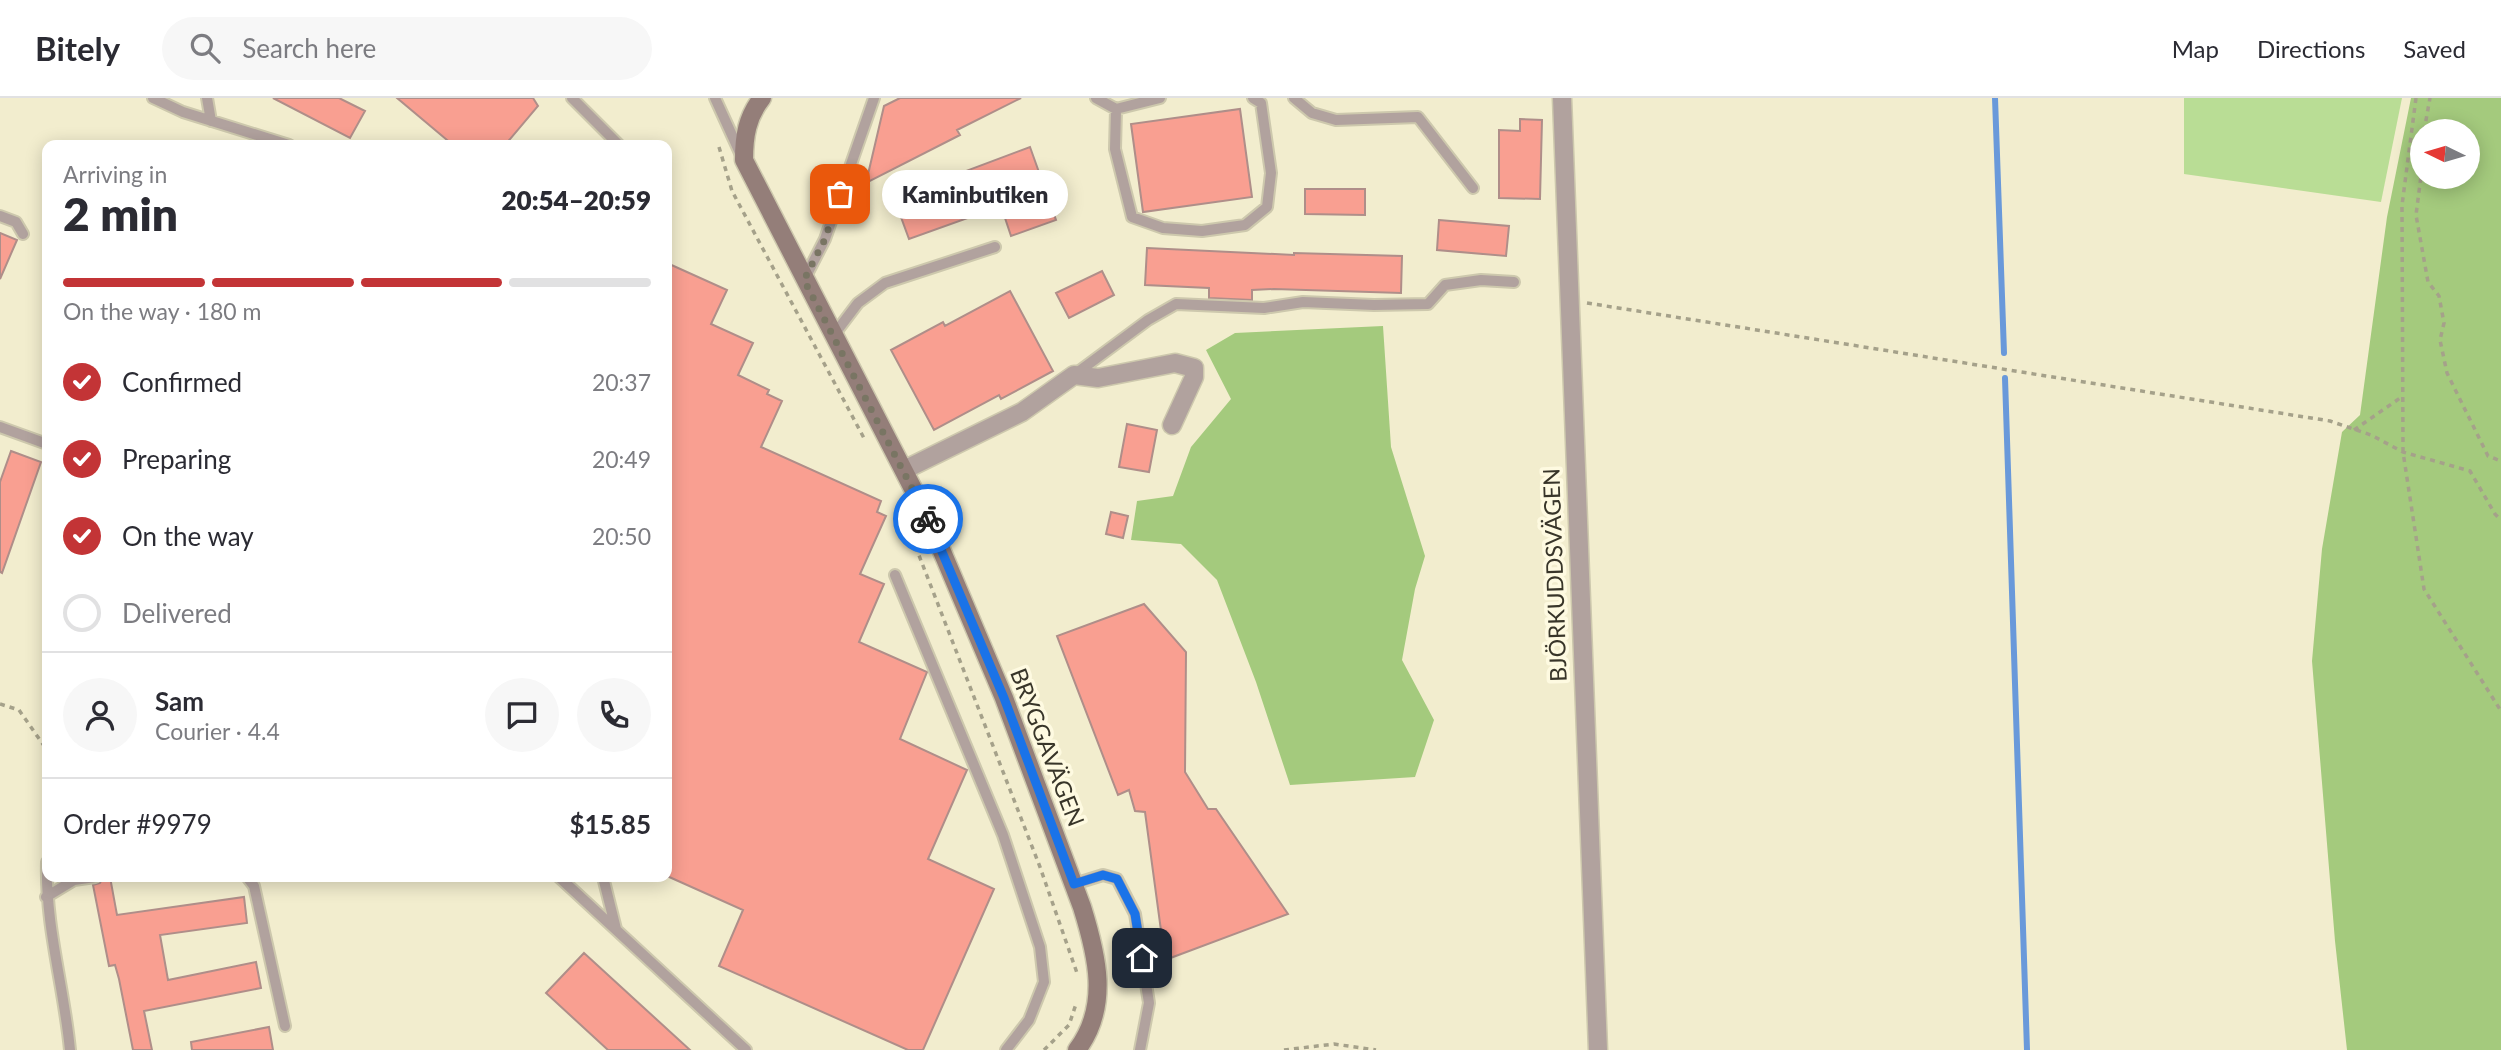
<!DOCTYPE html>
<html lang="en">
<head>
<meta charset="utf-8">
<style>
  :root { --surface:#fff; --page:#f7f7f7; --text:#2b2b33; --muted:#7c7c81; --line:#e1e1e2; --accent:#c33436 }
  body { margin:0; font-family:Lato,sans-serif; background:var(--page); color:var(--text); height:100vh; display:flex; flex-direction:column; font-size:26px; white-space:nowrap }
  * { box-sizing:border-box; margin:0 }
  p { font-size:23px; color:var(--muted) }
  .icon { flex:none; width:38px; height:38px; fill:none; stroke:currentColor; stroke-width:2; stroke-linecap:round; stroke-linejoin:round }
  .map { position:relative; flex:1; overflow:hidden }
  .side { position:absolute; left:42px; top:42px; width:630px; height:742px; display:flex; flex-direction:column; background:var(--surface); border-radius:14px; box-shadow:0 4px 18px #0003 }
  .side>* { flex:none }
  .needle { width:46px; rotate:275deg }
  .fabs { position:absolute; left:2410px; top:21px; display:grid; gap:14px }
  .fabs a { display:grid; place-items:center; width:70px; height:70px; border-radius:50%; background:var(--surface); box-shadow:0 4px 18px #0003; font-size:35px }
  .pin { position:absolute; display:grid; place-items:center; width:60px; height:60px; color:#fff; margin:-30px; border-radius:14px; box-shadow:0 4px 10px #0006 }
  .courier { position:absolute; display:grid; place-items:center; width:70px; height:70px; margin:-35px; border:5px solid #1a73e8; border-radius:50%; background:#fff; color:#222; box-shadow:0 2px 9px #0007 }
  .bubble { position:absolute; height:49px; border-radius:24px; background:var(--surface); box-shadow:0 4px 18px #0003; font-size:23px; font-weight:800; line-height:49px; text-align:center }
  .overview em { font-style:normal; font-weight:800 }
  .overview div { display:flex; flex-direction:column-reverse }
  .overview { display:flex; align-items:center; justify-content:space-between; height:119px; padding:0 21px }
  h1 { font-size:46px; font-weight:800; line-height:52px }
  .bar { display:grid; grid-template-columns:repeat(4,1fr); gap:10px 7px; align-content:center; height:84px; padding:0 21px }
  .bar i { height:9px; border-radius:5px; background:var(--line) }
  .bar .current { background:var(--accent) }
  .bar p { grid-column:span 4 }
  .line { display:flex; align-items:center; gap:18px; padding:0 21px; border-top:2px solid var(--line) }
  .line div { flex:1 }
  .round { display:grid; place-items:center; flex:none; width:74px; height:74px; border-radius:37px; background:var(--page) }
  ol { padding:0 21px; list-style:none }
  li { display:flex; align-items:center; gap:21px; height:77px }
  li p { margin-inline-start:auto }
  li .icon { padding:7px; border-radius:50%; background:var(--accent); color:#fff; stroke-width:4 }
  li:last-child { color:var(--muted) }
  li i { width:38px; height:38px; border:4px solid var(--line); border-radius:50% }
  header { display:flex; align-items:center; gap:42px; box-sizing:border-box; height:98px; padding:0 35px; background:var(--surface); border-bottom:2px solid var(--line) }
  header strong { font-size:33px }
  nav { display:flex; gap:38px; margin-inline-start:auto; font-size:24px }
  .search { width:490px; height:63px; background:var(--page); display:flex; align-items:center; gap:18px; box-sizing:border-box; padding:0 24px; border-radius:38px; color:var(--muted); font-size:26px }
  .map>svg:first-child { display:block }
  .green { fill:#b9dd95 }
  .forest { fill:#a4ca7d; fill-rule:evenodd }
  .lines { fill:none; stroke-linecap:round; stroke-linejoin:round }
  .stream { stroke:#6999da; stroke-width:6 }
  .building { fill:#f99f91; stroke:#af8e89; stroke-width:2 }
  .service-casing { stroke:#cdc8ad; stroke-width:14 }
  .minor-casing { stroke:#cdc8ad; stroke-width:21 }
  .secondary-casing { stroke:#cdc8ad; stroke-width:21 }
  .path { stroke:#a5a18a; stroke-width:3.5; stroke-dasharray:5 5; stroke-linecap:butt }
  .service { stroke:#b1a29e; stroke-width:10 }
  .minor { stroke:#b1a29e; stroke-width:18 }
  .secondary { stroke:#947e79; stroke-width:18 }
  .done { stroke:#797563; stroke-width:7; stroke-dasharray:0 12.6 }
  .route { stroke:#1a73e8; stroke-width:9 }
  .labels { text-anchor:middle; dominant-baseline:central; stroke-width:7; stroke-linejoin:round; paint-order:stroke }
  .street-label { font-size:23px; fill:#383529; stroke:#fefae1 }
</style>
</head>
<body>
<header>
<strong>Bitely</strong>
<div class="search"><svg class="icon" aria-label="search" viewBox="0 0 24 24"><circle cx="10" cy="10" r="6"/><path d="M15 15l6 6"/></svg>Search here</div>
<nav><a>Map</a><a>Directions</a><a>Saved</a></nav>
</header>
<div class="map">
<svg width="2501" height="952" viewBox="0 0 2501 952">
  <rect width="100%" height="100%" fill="#f2edce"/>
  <path class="green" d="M2184 0H2402L2381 104 2184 76Z"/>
  <path class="forest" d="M2411 0H2501V952H2347L2335 843 2312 563 2322 451 2342 334 2360 317 2387 119ZM2468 33V79H2422V33Z
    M1383 228 1391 349 1425 458 1415 491 1402 562 1434 622 1415 679 1290 687 1256 584 1217 482 1181 446 1131 442 1137 403 1173 398 1191 349 1231 301 1206 252 1235 235Z"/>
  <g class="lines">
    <path class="stream" d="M1995 0 2004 255
      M2005 280 2027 952"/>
  </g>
  <path class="building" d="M273 0H339L365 13 350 40Z
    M397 0H533L538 8 505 47H453Z
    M900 0H1021L957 32 960 37 866 85 884 8Z
    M1240 11 1252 99 1143 114 1131 26Z
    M1520 21 1542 22 1540 101 1499 100V32L1520 33Z
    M1030 49 1056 122 1011 138 1001 108 909 141 894 100Z
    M1305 91H1365V117L1305 116Z
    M1439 122 1509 128 1506 158 1437 152Z
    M0 135 17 142 0 181Z
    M1147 150 1294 157V155L1402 158 1401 195 1274 191 1252 192V202L1209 200V190L1145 187Z
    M667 165 727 192 711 226 753 245 738 277 769 292 767 296 782 303 761 349 881 403 877 414 886 418 860 476 884 486 859 544 927 574 900 641 967 672 928 761 994 791 923 952H908L719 868 743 812 667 778Z
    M1102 173 1114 197 1069 220 1056 195Z
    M1010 193 1053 273 1001 301 999 297 934 332 891 252 943 224 945 228Z
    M1127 326 1157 332 1149 374 1119 369Z
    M11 353 41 364 2 475 0 474V384Z
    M1111 414 1128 418 1123 440 1106 436Z
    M1144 506 1186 554 1185 674 1208 711H1216L1288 816 1165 862 1145 714 1135 713 1129 692 1118 697 1057 538Z
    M103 779H110L117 817 244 799 247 825 160 837 168 882 256 864 261 890 144 913 152 952H133L119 881 115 867 109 868 93 787 100 785Z
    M584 855 690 952H608L546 895Z
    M269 929 273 952H192L191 944Z"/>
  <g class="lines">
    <g class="service-casing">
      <path id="service" d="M153 0 183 14 289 47
        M207 0 211 23
        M572 0 619 47
        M715 0 741 57
        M1096 0 1116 11 1160 0
        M1294 0 1312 15 1336 22 1418 19 1473 90
        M1116 11 1115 51 1132 119 1163 130 1202 133 1245 127 1267 109 1271 75 1261 5 1253 0
        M0 118 16 124 23 136
        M804 182 825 141 874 0
        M833 238 858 205 885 185 995 149
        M1074 277 1148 222 1176 206 1264 210 1303 204 1374 207 1428 206 1445 187 1481 182 1514 184
        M0 329 47 346
        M895 477 1003 737 1040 849 1044 884 1029 922 1006 952
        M47 764C45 827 64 889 70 952
        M247 779 254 788 285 928
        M559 779 746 952
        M603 779 616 831
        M1074 786 1103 777 1117 781 1135 816 1149 905 1140 952
        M46 799 74 782 95 779"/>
    </g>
    <g class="minor-casing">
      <path id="minor" d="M1562 0 1598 952
        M904 372 1022 314 1074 277 1098 280 1175 265 1194 270V279L1172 327"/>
    </g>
    <g class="secondary-casing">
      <path id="secondary" d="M762 0C747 19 744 38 744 62L927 418 1004 600 1082 809C1097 857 1110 908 1077 952"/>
    </g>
    <path class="path" d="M2416 0 2402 107 2403 354 2424 491 2501 613
      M2424 33 2430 0
      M719 49 732 93 865 342
      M2422 70 2416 117 2428 184 2439 198 2444 225 2440 242 2447 275 2488 358 2501 363
      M1587 205 2330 323 2371 337 2403 354 2470 373 2495 416 2501 422
      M2354 332 2403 298
      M901 411 1040 769 1077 875
      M0 606 19 612 47 652
      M1044 952 1069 927 1076 906
      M1284 952 1334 946 1376 952"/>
    <use href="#service" class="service"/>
    <use href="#minor" class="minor"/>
    <use href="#secondary" class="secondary"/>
  </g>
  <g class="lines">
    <path class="done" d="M840 96 825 141 804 182 928 421"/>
    <path class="route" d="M928 421 1004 600 1074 786 1103 777 1117 781 1135 816 1142 860"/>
  </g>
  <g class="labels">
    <g class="street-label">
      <text transform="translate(1554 477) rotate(-92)">BJÖRKUDDSVÄGEN</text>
      <text transform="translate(1048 649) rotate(69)">BRYGGAVÄGEN</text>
    </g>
  </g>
</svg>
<div class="fabs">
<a><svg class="needle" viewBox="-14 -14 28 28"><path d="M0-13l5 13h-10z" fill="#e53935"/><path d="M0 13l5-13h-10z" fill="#7c7c81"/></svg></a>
</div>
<div class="pin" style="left:840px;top:96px;background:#ea580c"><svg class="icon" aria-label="bag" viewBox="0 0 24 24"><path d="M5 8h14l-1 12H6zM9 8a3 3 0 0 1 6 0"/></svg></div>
<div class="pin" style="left:1142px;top:860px;background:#1f2937"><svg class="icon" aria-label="home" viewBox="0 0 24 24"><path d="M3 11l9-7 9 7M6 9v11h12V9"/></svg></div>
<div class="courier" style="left:928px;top:421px"><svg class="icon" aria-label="bike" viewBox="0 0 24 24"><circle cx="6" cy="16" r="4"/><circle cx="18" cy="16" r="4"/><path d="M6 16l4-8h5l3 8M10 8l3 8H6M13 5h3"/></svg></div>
<div class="bubble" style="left:882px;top:72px;width:186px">Kaminbutiken</div>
<section class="side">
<div class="overview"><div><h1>2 min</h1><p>Arriving in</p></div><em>20:54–20:59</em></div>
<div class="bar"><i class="current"></i><i class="current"></i><i class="current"></i><i></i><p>On the way · 180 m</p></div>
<ol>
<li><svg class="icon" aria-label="check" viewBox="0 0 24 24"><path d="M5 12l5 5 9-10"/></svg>Confirmed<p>20:37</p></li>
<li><svg class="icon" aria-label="check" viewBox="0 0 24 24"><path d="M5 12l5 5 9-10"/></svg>Preparing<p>20:49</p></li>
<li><svg class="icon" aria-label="check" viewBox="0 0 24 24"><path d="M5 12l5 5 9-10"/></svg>On the way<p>20:50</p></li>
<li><i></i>Delivered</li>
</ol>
<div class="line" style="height:126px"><a class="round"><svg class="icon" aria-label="person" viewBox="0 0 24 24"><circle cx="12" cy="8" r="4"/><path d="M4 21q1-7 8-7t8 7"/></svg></a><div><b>Sam</b><p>Courier · 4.4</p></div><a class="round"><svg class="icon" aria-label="chat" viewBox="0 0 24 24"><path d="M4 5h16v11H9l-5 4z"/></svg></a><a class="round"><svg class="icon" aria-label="phone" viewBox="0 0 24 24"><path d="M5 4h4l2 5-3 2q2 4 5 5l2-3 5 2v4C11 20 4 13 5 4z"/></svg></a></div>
<div class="line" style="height:91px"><div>Order #9979</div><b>$15.85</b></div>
</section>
</div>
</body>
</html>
